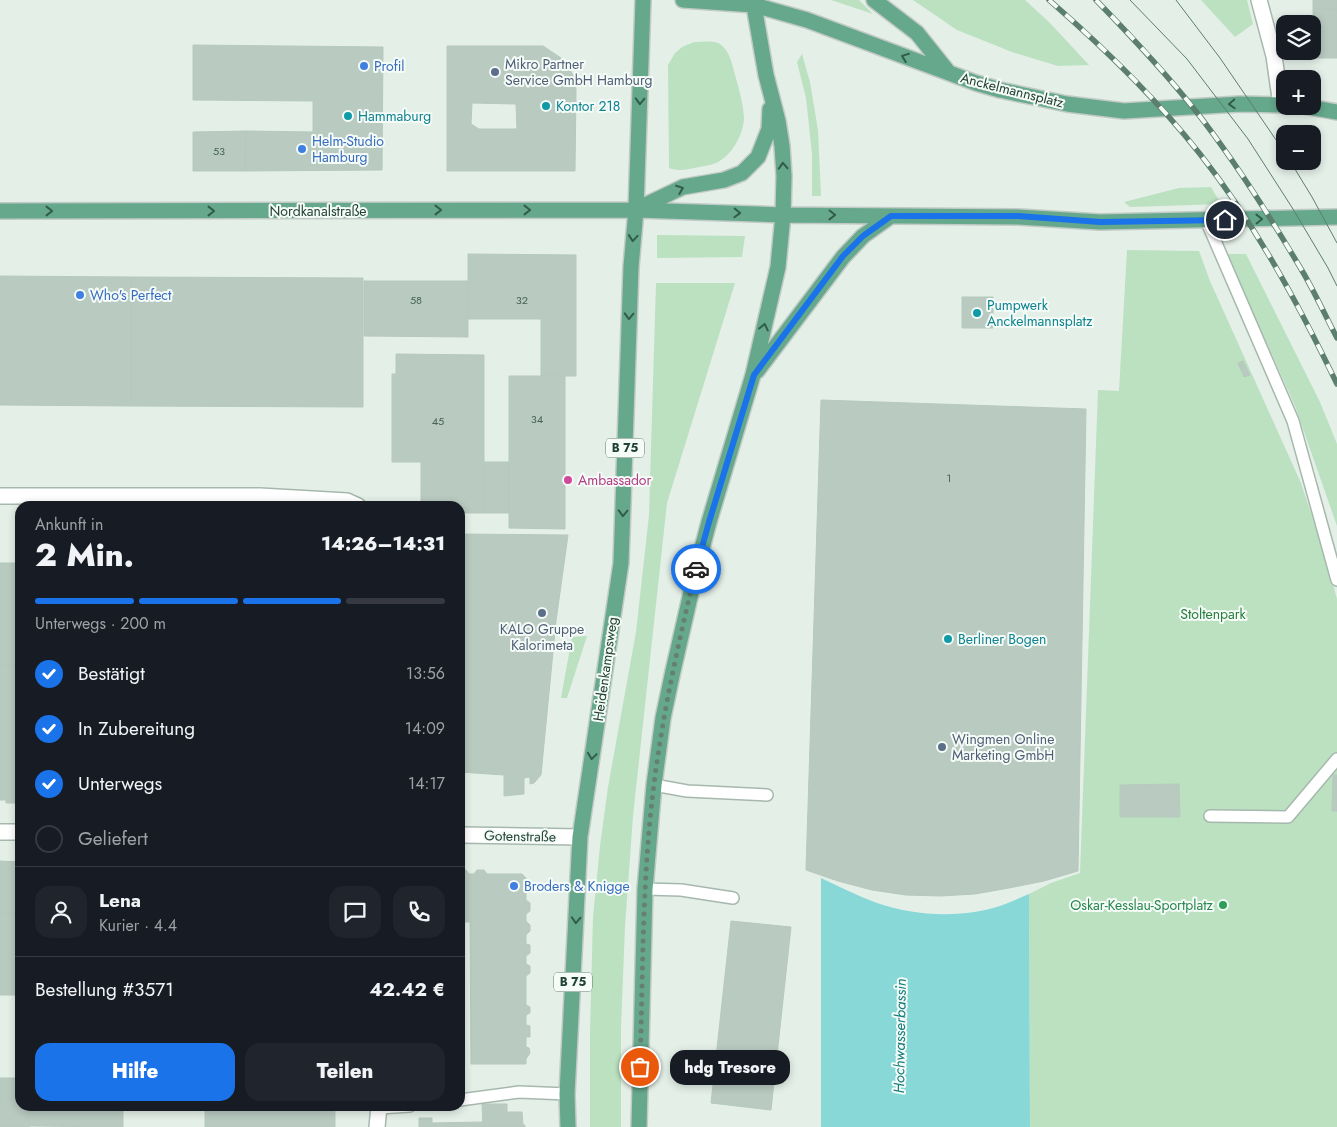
<!DOCTYPE html>
<html lang="de">
<head>
<meta charset="utf-8">
<style>
  :root { --surface:#171b24; --page:#20242c; --text:#f1f3f6; --muted:#9ea1a6; --line:#363941; --accent:#1a73e8 }
  body { margin:0; font-family:Jost,sans-serif; background:var(--page); color:var(--text); height:100vh; display:flex; flex-direction:column; font-size:19px; white-space:nowrap }
  * { box-sizing:border-box; margin:0 }
  p { font-size:16px; color:var(--muted) }
  .icon { flex:none; width:28px; height:28px; fill:none; stroke:currentColor; stroke-width:2; stroke-linecap:round; stroke-linejoin:round }
  .map { position:relative; flex:1; overflow:hidden }
  .panel { position:absolute; left:15px; top:501px; width:450px; height:610px; display:flex; flex-direction:column; background:var(--surface); border-radius:15px; box-shadow:0 2px 8px #0003 }
  .panel>* { flex:none }
  .tools { position:absolute; left:1276px; top:15px; display:grid; gap:10px }
  .tools a { display:grid; place-items:center; width:45px; height:45px; border-radius:10px; background:var(--surface); box-shadow:0 2px 8px #0003; font-size:25px }
  .pin { position:absolute; display:grid; place-items:center; width:42px; height:42px; color:#fff; margin:-21px; border:2px solid #fff; border-radius:50%; box-shadow:0 1px 5px #0007 }
  .courier { position:absolute; display:grid; place-items:center; width:50px; height:50px; margin:-25px; border:4px solid #1a73e8; border-radius:50%; background:#fff; color:#222; box-shadow:0 1px 6px #0007 }
  .bubble { position:absolute; height:35px; border-radius:15px; background:var(--surface); box-shadow:0 2px 8px #0003; font-size:16px; font-weight:800; line-height:35px; text-align:center }
  .overview em { font-style:normal; font-weight:800 }
  .overview div { display:flex; flex-direction:column-reverse }
  .overview { display:flex; align-items:center; justify-content:space-between; height:85px; padding:0 20px }
  h1 { font-size:32px; font-weight:800; line-height:38px }
  .bar { display:grid; grid-template-columns:repeat(4,1fr); gap:8px 5px; align-content:center; height:60px; padding:0 20px }
  .bar i { height:6px; border-radius:4px; background:var(--line) }
  .bar .selected { background:var(--accent) }
  .bar p { grid-column:span 4 }
  .line { display:flex; align-items:center; gap:12px; padding:0 20px; border-top:1px solid var(--line) }
  .line div { flex:1 }
  .round { display:grid; place-items:center; flex:none; width:52px; height:52px; border-radius:15px; background:var(--page) }
  ol { padding:0 20px; list-style:none }
  li { display:flex; align-items:center; gap:15px; height:55px }
  li p { margin-inline-start:auto }
  li .icon { padding:5px; border-radius:50%; background:var(--accent); color:#fff; stroke-width:4 }
  li:last-child { color:var(--muted) }
  li i { width:28px; height:28px; border:2px solid var(--line); border-radius:50% }
  .cta { display:flex; gap:10px; margin-top:auto; padding:10px 20px }
  .cta a { flex:1; height:58px; border-radius:15px; background:var(--accent); color:#fff; font-size:20px; font-weight:800; line-height:58px; text-align:center }
  .cta a+a { background:var(--page); color:var(--text) }
  .map>svg:first-child { display:block }
  .green { fill:#bbe1c0 }
  .water { fill:#88d8d8 }
  .building { fill:#b9cac1; stroke:#b6c9be; fill-rule:evenodd }
  .lines { fill:none; stroke-linecap:round; stroke-linejoin:round }
  .lane-casing { stroke:#a6b8ae; stroke-width:14 }
  .street-casing { stroke:#a6b8ae; stroke-width:18 }
  .primary-casing { stroke:#c1cac6; stroke-width:18 }
  .lane { stroke:#fff; stroke-width:11 }
  .street { stroke:#fff; stroke-width:15 }
  .primary { stroke:#65a88c; stroke-width:15 }
  .tram { stroke:#5c7e6f; stroke-width:1 }
  .rail-casing { stroke:#5c7e6f; stroke-width:5.5 }
  .rail { stroke:#f5fbf7; stroke-width:4; stroke-dasharray:11; stroke-linecap:butt }
  .oneway { stroke:#325c4a }
  .done { stroke:#657f73; stroke-width:5; stroke-dasharray:0 9 }
  .route { stroke:#1a73e8; stroke-width:6 }
  .shop-dot { fill:#3f7fe0; stroke:#f5fbf7; stroke-width:2 }
  .service-dot { fill:#5c6f8a; stroke:#f5fbf7; stroke-width:2 }
  .culture-dot { fill:#0f9aa8; stroke:#f5fbf7; stroke-width:2 }
  .hotel-dot { fill:#d1479c; stroke:#f5fbf7; stroke-width:2 }
  .leisure-dot { fill:#2e9e5b; stroke:#f5fbf7; stroke-width:2 }
  .labels { text-anchor:middle; dominant-baseline:central; stroke-width:4; stroke-linejoin:round; paint-order:stroke }
  .number-label { font-size:11px; fill:#476457 }
  .shield { fill:#f5fbf7; stroke:#617a6e; stroke-width:1 }
  .shield-label { font-size:12px; font-weight:bold; fill:#214234 }
  .service-label { font-size:14px; fill:#4e5e75; stroke:#f5fbf7; text-anchor:start }
  .shop-label { font-size:14px; fill:#366cbe; stroke:#f5fbf7; text-anchor:start }
  .street-label { font-size:14px; fill:#214234; stroke:#f5fbf7 }
  .culture-label { font-size:14px; fill:#0d838f; stroke:#f5fbf7; text-anchor:start }
  .hotel-label { font-size:14px; fill:#b23c85; stroke:#f5fbf7; text-anchor:start }
  .park-label { font-size:14px; fill:#277d3c; stroke:#f5fbf7 }
  .leisure-label { font-size:14px; fill:#27864d; stroke:#f5fbf7; text-anchor:end }
  .water-label { font-size:15px; font-style:italic; fill:#157d7e; stroke:#f5fbf7 }
</style>
</head>
<body>
<div class="map">
<svg width="1337" height="1127" viewBox="0 0 1337 1127">
  <rect width="100%" height="100%" fill="#e4efe8"/>
  <path class="green" d="M831 0H859L873 14Z
    M913 0H1025L1050 23 1089 65 1058 66 1012 52 957 30Z
    M1201 0H1247L1253 24 1235 37Z
    M694 42C702 42 713 40 720 44 730 51 732 64 735 75 739 89 743 103 744 117 744 133 733 154 718 162 712 165 705 166 699 167 689 169 679 172 669 168L668 65 675 53 682 47Z
    M802 54 810 82 818 130 821 196H812V154L806 98 797 62Z
    M1211 187 1221 204 1130 207 1124 202 1179 188Z
    M657 235 745 236 742 257 657 258Z
    M1127 250 1199 251 1210 281 1301 483 1324 552 1337 599V1127H1030L1029 894 1051 883 1080 873 1098 390 1119 391Z
    M1227 254H1246L1320 402 1337 444V526L1295 406Z
    M656 283H735L667 503 633 816 625 926 621 1028V1127H590V1032L593 917 600 846 608 787 636 632 649 515Z
    M587 636 567 698H561L572 637Z"/>
  <path class="water" d="M821 878C840 887 858 896 877 903 917 917 968 919 1008 903 1015 900 1022 897 1029 894L1030 1127H821Z"/>
  <path class="building" d="M1313 0H1337V9H1313Z
    M1313 9H1337V58H1314Z
    M193 45 383 47 382 170 245 171 246 131 313 132V101L193 100Z
    M447 46H543L561 58 567 65 573 75 576 89 575 171H447ZM472 103 516 104 517 129H479L471 124Z
    M246 131 245 171H193V132Z
    M468 254 576 255V376H541V319H468Z
    M0 276 131 277V406L0 405Z
    M131 277 363 278V407L131 406Z
    M364 281H468V337L364 336Z
    M962 297H993V328H962Z
    M396 354 484 355V513H460V506H421V462H392V374H396Z
    M1243 361 1250 375 1244 377 1238 363Z
    M509 376H565V529L509 528Z
    M821 400 1086 409 1078 871 1044 881 1009 888 975 894 940 896 906 895 872 890 838 881 806 870Z
    M484 462H509V513H484Z
    M460 534 568 535 556 621 541 775 534 783 530 784V777L524 778V794L504 796V775L460 772Z
    M0 563H20V666H0Z
    M0 666H20V803H6V800H0Z
    M1333 775H1337V811H1332Z
    M1179 784 1180 817H1120V785Z
    M0 861 20 862V913H0Z
    M460 870H466L469 874H474L477 870H484L487 874H522L526 878V900L530 903V911L526 914V921L530 925V931L526 935V944L530 945V953L526 956V964L530 966V973L526 976V1005L530 1007V1013L526 1015V1025L530 1026V1037H526V1047L529 1048 530 1053 526 1059V1064H471L470 922H460Z
    M0 913H20V995H0Z
    M731 921 791 927 771 1110 711 1103Z
    M0 1078H20V1106H29V1127H0Z
    M482 1104H507V1112H522L523 1125H525V1127H483Z
    M29 1106H123V1127L29 1126Z
    M205 1106H335V1127H205Z
    M419 1118H432V1123L483 1122V1127H419Z"/>
  <g class="lines">
    <g class="lane-casing">
      <path id="lane" d="M1206 220 1293 421 1337 580
        M654 785 687 791 767 795
        M1210 816 1288 817 1337 759
        M645 889 681 890 733 898
        M460 1100 519 1092 567 1094
        M379 1108 410 1106"/>
    </g>
    <g class="street-casing">
      <path id="street" d="M1259 0 1274 56 1281 105
        M0 496H260L347 501 358 506
        M0 832H20
        M460 835 580 837
        M377 1127 379 1106"/>
    </g>
    <g class="primary-casing">
      <path id="primary" d="M683 0 754 5 807 20 976 83 1000 90 1067 104 1124 111 1240 104 1285 105
        M874 0 917 33 949 73
        M1303 106 1337 112
        M639 208 683 187 724 180 742 173 758 157 769 129 770 109
        M0 211 636 210 783 215 1018 217 1100 222 1337 217
        M757 371 843 257 863 236 891 216
        M568 1127 567 1094 580 837 621 563 631 267 636 210 643 0
        M639 1127 645 889 654 785 663 718 673 671 696 571 709 522 753 375 778 267 783 215 784 176 782 146 778 121 766 75 753 0"/>
    </g>
    <use href="#lane" class="lane"/>
    <use href="#street" class="street"/>
    <use href="#primary" class="primary"/>
    <path class="tram" d="M1130 0 1187 59 1248 139 1293 209 1328 268 1337 286
      M1176 0 1220 58 1285 153
      M1290 161 1312 197 1337 243"/>
    <g class="rail-casing">
      <path id="rail" d="M1049 0C1103 47 1155 97 1200 154 1255 224 1298 303 1337 384
        M1096 0C1130 35 1164 71 1195 110 1235 161 1271 218 1304 274 1316 295 1326 317 1337 338"/>
    </g>
    <use href="#rail" class="rail"/>
  </g>
  <defs><path id="oneway-chevron" d="M-2-3.5L2.5 0L-2 3.5" fill="none" stroke-width="1.6" stroke-linecap="round" stroke-linejoin="round" transform="scale(1.25)"/></defs>
  <g class="oneway">
    <use href="#oneway-chevron" transform="translate(905 57) rotate(-159)"/>
    <use href="#oneway-chevron" transform="translate(640 101) rotate(92)"/>
    <use href="#oneway-chevron" transform="translate(1232 104) rotate(177)"/>
    <use href="#oneway-chevron" transform="translate(783 166) rotate(-93)"/>
    <use href="#oneway-chevron" transform="translate(680 189) rotate(-21)"/>
    <use href="#oneway-chevron" transform="translate(438 210)"/>
    <use href="#oneway-chevron" transform="translate(527 210)"/>
    <use href="#oneway-chevron" transform="translate(49 211)"/>
    <use href="#oneway-chevron" transform="translate(211 211)"/>
    <use href="#oneway-chevron" transform="translate(737 213) rotate(2)"/>
    <use href="#oneway-chevron" transform="translate(832 215) rotate(1)"/>
    <use href="#oneway-chevron" transform="translate(1259 219) rotate(-1)"/>
    <use href="#oneway-chevron" transform="translate(633 238) rotate(95)"/>
    <use href="#oneway-chevron" transform="translate(629 316) rotate(92)"/>
    <use href="#oneway-chevron" transform="translate(764 327) rotate(-78)"/>
    <use href="#oneway-chevron" transform="translate(623 513) rotate(92)"/>
    <use href="#oneway-chevron" transform="translate(592 756) rotate(98)"/>
    <use href="#oneway-chevron" transform="translate(576 920) rotate(93)"/>
  </g>
  <g class="lines">
    <path class="done" d="M640 1067C643 973 642 878 654 784 663 712 679 640 696 569"/>
    <path class="route" d="M696 569 709 522 754 375 843 256 863 236 891 216H1018L1100 222 1225 220"/>
  </g>
  <g class="shop-dot">
    <circle cx="364" cy="66" r="5"/>
    <circle cx="302" cy="149" r="5"/>
    <circle cx="80" cy="295" r="5"/>
    <circle cx="514" cy="886" r="5"/>
  </g>
  <g class="service-dot">
    <circle cx="495" cy="72" r="5"/>
    <circle cx="542" cy="613" r="5"/>
    <circle cx="942" cy="747" r="5"/>
  </g>
  <g class="culture-dot">
    <circle cx="546" cy="106" r="5"/>
    <circle cx="348" cy="116" r="5"/>
    <circle cx="977" cy="313" r="5"/>
    <circle cx="948" cy="639" r="5"/>
  </g>
  <circle class="hotel-dot" cx="568" cy="480" r="5"/>
  <circle class="leisure-dot" cx="1223" cy="905" r="5"/>
  <g class="labels">
    <g class="number-label">
      <text x="219" y="151">53</text>
      <text x="416" y="300">58</text>
      <text x="522" y="300">32</text>
      <text x="537" y="419">34</text>
      <text x="438" y="421">45</text>
      <text x="949" y="478">1</text>
    </g>
    <g class="shield">
      <rect x="606" y="438.5" width="38" height="19" rx="4"/>
      <rect x="554" y="972.5" width="38" height="19" rx="4"/>
    </g>
    <g class="shield-label">
      <text x="625" y="448">B 75</text>
      <text x="573" y="982">B 75</text>
    </g>
    <g class="service-label">
      <text x="505" y="64">Mikro Partner<tspan x="505" dy="16">Service GmbH Hamburg</tspan></text>
      <text x="542" y="629" text-anchor="middle">KALO Gruppe<tspan x="542" dy="16">Kalorimeta</tspan></text>
      <text x="952" y="739">Wingmen Online<tspan x="952" dy="16">Marketing GmbH</tspan></text>
    </g>
    <g class="shop-label">
      <text x="374" y="66">Profil</text>
      <text x="312" y="141">Helm-Studio<tspan x="312" dy="16">Hamburg</tspan></text>
      <text x="90" y="295">Who's Perfect</text>
      <text x="524" y="886">Broders &amp; Knigge</text>
    </g>
    <g class="street-label">
      <text transform="translate(1012 90) rotate(14)">Anckelmannsplatz</text>
      <text x="318" y="211">Nordkanalstraße</text>
      <text transform="translate(605 669) rotate(-82)">Heidenkampsweg</text>
      <text transform="translate(520 836) rotate(1)">Gotenstraße</text>
    </g>
    <g class="culture-label">
      <text x="556" y="106">Kontor 218</text>
      <text x="358" y="116">Hammaburg</text>
      <text x="987" y="305">Pumpwerk<tspan x="987" dy="16">Anckelmannsplatz</tspan></text>
      <text x="958" y="639">Berliner Bogen</text>
    </g>
    <g class="hotel-label">
      <text x="578" y="480">Ambassador</text>
    </g>
    <g class="park-label">
      <text x="1213" y="614">Stoltenpark</text>
    </g>
    <g class="leisure-label">
      <text x="1213" y="905">Oskar-Kesslau-Sportplatz</text>
    </g>
    <g class="water-label">
      <text transform="translate(900 1036) rotate(-89)">Hochwasserbassin</text>
    </g>
  </g>
</svg>
<div class="tools">
<a><svg class="icon" aria-label="layers" viewBox="0 0 24 24"><path d="M12 4l9 5-9 5-9-5zM3 14l9 5 9-5"/></svg></a>
<a>+</a>
<a>−</a>
</div>
<div class="pin" style="left:640px;top:1067px;background:#ea580c"><svg class="icon" aria-label="bag" viewBox="0 0 24 24"><path d="M5 8h14l-1 12H6zM9 8a3 3 0 0 1 6 0"/></svg></div>
<div class="pin" style="left:1225px;top:220px;background:#1f2937"><svg class="icon" aria-label="home" viewBox="0 0 24 24"><path d="M3 11l9-7 9 7M6 9v11h12V9"/></svg></div>
<div class="courier" style="left:696px;top:569px"><svg class="icon" aria-label="car" viewBox="0 0 24 24"><path d="M5 17H2v-5l4-1 3-4h7l3 4 3 1v5h-3M9 17h6M6 11h13"/><circle cx="7" cy="17" r="2"/><circle cx="17" cy="17" r="2"/></svg></div>
<div class="bubble" style="left:670px;top:1050px;width:120px">hdg Tresore</div>
<section class="panel">
<div class="overview"><div><h1>2 Min.</h1><p>Ankunft in</p></div><em>14:26–14:31</em></div>
<div class="bar"><i class="selected"></i><i class="selected"></i><i class="selected"></i><i></i><p>Unterwegs · 200 m</p></div>
<ol>
<li><svg class="icon" aria-label="check" viewBox="0 0 24 24"><path d="M5 12l5 5 9-10"/></svg>Bestätigt<p>13:56</p></li>
<li><svg class="icon" aria-label="check" viewBox="0 0 24 24"><path d="M5 12l5 5 9-10"/></svg>In Zubereitung<p>14:09</p></li>
<li><svg class="icon" aria-label="check" viewBox="0 0 24 24"><path d="M5 12l5 5 9-10"/></svg>Unterwegs<p>14:17</p></li>
<li><i></i>Geliefert</li>
</ol>
<div class="line" style="height:90px"><a class="round"><svg class="icon" aria-label="person" viewBox="0 0 24 24"><circle cx="12" cy="8" r="4"/><path d="M4 21q1-7 8-7t8 7"/></svg></a><div><b>Lena</b><p>Kurier · 4.4</p></div><a class="round"><svg class="icon" aria-label="chat" viewBox="0 0 24 24"><path d="M4 5h16v11H9l-5 4z"/></svg></a><a class="round"><svg class="icon" aria-label="phone" viewBox="0 0 24 24"><path d="M5 4h4l2 5-3 2q2 4 5 5l2-3 5 2v4C11 20 4 13 5 4z"/></svg></a></div>
<div class="line" style="height:65px"><div>Bestellung #3571</div><b>42.42 €</b></div>
<div class="cta"><a>Hilfe</a><a>Teilen</a></div>
</section>
</div>
</body>
</html>
